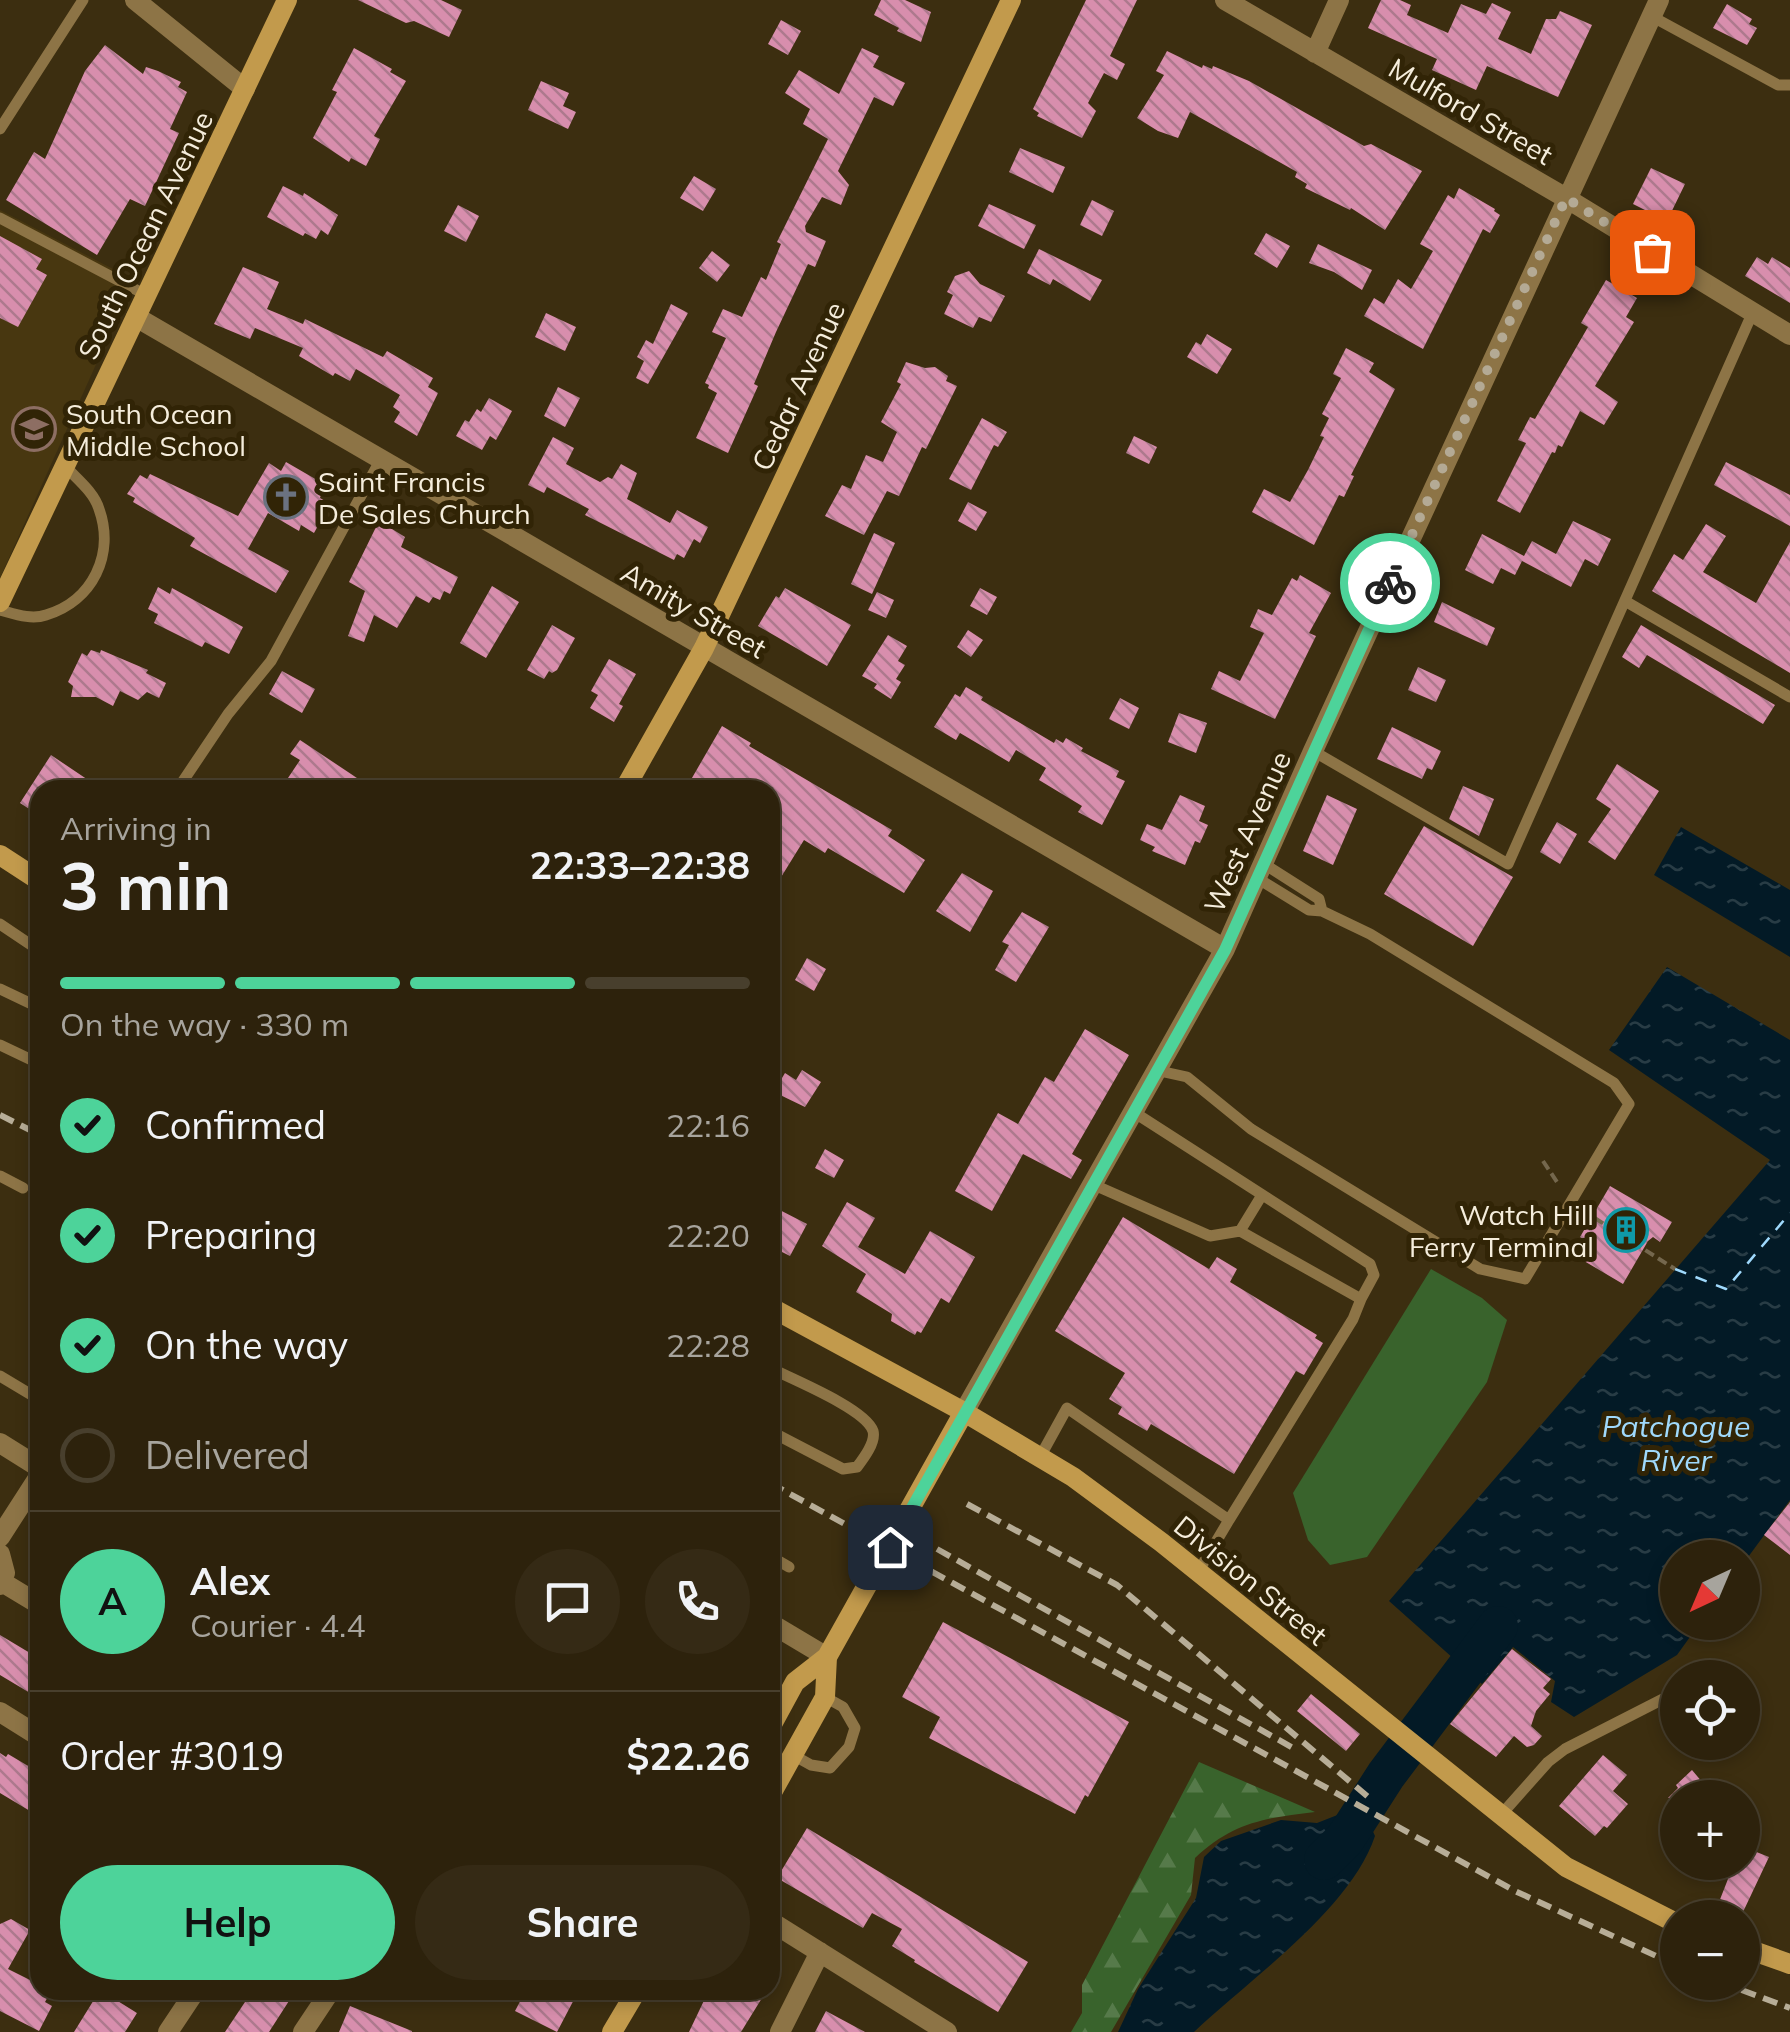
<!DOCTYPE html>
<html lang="en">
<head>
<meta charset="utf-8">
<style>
  :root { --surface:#2d220c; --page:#352a15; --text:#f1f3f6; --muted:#a7a49d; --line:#483f2d; --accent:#4dd39a }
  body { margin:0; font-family:Mulish,sans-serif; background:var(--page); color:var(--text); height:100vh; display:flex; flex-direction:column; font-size:38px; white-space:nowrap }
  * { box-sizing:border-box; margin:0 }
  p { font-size:32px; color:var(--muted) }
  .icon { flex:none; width:55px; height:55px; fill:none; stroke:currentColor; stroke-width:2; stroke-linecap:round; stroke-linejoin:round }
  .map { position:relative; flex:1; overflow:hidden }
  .drawer { position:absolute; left:30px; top:780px; width:750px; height:1220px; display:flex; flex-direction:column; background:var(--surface); border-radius:30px; box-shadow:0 5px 15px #0003,0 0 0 2px var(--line) }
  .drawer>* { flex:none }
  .needle { width:65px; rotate:224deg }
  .tools { position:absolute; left:1660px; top:1540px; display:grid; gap:20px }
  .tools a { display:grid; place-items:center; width:100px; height:100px; border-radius:50%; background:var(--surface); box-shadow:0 5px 15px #0003,0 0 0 2px var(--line); font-size:50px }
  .pin { position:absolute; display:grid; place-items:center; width:85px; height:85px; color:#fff; margin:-42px; border-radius:20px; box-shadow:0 5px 15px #0006 }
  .courier { position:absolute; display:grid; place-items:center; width:100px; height:100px; margin:-50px; border:8px solid #4dd39a; border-radius:50%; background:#fff; color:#222; box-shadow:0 2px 12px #0007 }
  .overview em { font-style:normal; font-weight:700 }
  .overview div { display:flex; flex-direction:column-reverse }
  .overview { display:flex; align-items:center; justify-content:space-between; height:170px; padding:0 30px }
  h1 { font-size:65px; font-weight:700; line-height:75px }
  .bar { display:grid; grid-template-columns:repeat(4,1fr); gap:15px 10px; align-content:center; height:120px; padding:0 30px }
  .bar i { height:12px; border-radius:8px; background:var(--line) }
  .bar .on { background:var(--accent) }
  .bar p { grid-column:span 4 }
  .line { display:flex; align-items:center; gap:25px; padding:0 30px; border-top:2px solid var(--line) }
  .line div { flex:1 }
  .round { display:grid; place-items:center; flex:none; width:105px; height:105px; border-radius:52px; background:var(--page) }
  ol { padding:0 30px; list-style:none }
  li { display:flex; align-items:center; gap:30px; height:110px }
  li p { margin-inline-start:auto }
  li .icon { padding:10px; border-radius:50%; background:var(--accent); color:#111; stroke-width:4 }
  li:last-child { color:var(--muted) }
  li i { width:55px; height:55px; border:5px solid var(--line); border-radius:50% }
  .primary-button { display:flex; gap:20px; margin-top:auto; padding:20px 30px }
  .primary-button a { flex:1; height:115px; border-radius:60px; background:var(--accent); color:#111; font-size:40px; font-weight:700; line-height:115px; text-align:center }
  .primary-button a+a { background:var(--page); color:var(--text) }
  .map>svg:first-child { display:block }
  .built { fill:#483710 }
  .grass { fill:#39632c }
  .forest { fill:url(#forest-firs) }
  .water { fill:url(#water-ripples) }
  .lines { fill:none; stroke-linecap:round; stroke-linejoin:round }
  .river { stroke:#031a26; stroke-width:40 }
  .ferry { stroke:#9fd9fc; stroke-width:2.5; stroke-dasharray:12 10; stroke-linecap:butt }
  .building { fill:url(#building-back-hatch) }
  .path { stroke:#74674d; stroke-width:4; stroke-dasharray:10 5; stroke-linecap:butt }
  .lane { stroke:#8d7446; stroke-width:11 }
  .street { stroke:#8d7446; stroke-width:20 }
  .secondary { stroke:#c29a4c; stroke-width:20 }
  .rail { stroke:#b7ad97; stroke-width:6; stroke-dasharray:15 8; stroke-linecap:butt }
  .done { stroke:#b4aa95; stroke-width:10; stroke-dasharray:0 18 }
  .route { stroke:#4dd39a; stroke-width:12 }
  .labels { text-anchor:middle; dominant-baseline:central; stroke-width:10; stroke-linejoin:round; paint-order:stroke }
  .street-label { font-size:28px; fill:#f5eddc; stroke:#312406 }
  .poi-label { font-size:28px; fill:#f5eddc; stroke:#312406; text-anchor:start }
  .water-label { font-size:30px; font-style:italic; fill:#9fd9fc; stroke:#312406 }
</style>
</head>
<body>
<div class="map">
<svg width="1790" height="2032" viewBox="0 0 1790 2032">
  <defs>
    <pattern id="forest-firs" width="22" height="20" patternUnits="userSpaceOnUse" patternTransform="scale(2.5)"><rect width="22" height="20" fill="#39632c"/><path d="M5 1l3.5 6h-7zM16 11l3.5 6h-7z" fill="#567a4a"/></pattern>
    <pattern id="water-ripples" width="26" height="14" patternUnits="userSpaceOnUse" patternTransform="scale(2.5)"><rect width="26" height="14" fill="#031a26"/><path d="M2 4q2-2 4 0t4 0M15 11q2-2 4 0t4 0" fill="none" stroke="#283c45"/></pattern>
    <pattern id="building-back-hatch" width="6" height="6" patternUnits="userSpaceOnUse" patternTransform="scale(2.5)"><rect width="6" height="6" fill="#d88ead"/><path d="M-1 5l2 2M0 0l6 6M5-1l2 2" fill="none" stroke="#ad798d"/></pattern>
  </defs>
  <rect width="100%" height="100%" fill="#3c2e10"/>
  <path class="built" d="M0 210 134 280 0 578Z"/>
  <path class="grass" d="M1431 1269 1482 1298 1507 1320 1487 1382 1367 1557 1330 1565 1308 1540 1293 1493Z"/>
  <path class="forest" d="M1199 1762 1315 1812C1265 1818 1233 1822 1195 1858L1191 1895 1111 2032H1071L1082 2013V1985Z"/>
  <path class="water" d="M1681 827 1790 890V957L1654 875Z
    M1667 967 1790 1040V1500L1743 1564 1742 1558H1678V1622L1700 1623 1677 1655 1574 1717 1551 1702 1555 1681 1513 1647 1482 1684 1389 1601 1770 1160 1609 1050Z
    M1345 1812 1371 1827 1375 1836C1350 1910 1251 1978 1194 2032H1118L1138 1989 1196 1898 1204 1857 1221 1841 1281 1820 1317 1823Z"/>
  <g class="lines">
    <path class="river" d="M1324 1860 1345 1839 1386 1775 1498 1626"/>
    <path class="ferry" d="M1675 1269 1726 1289 1790 1213"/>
  </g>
  <path class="building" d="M358 0H441L462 10 449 37 414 21 406 23Z
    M881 0H905L931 12 921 42 897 31 899 28 874 15Z
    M1086 0H1137L1110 56 1125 64 1117 80 1104 73 1088 103 1096 111 1082 138 1037 116 1039 113 1033 109Z
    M1381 0H1400L1411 5 1407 15 1448 33 1461 4 1486 14 1492 3 1511 12 1498 39 1531 54 1546 19H1556L1560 11 1592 25 1558 97 1487 66 1476 90 1432 70 1437 59 1368 28Z
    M1727 4 1752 19 1749 24 1757 28 1747 45 1713 28Z
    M781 20 801 31 788 55 768 44Z
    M105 45 143 74 146 67 158 71 181 82 178 87 187 92 170 129 179 133 145 206 130 199 97 255 6 200 34 152 45 159 85 71Z
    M354 48 392 69 390 72 406 81 374 136 380 139 366 166 351 158 349 162 313 138 337 92 332 90Z
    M862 48 879 56 873 67 905 83 893 106 874 97 838 171 849 185 841 205 822 197 805 226 806 232 826 241 815 267 808 264 776 332 754 384 758 386 728 453 696 438 717 393 708 388 709 385 705 383 726 338 712 332 723 309 742 317 761 277 766 280 781 244 777 242 828 139 803 124 810 109 785 93 799 70 839 94Z
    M1167 51 1202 68 1203 65 1212 69 1213 66 1249 81 1364 146 1371 144 1422 171 1385 230 1351 208 1350 210 1305 188 1307 184 1295 177 1297 172 1190 112 1178 138 1158 131 1137 118 1164 75 1156 71Z
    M541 81 569 93 563 106 576 112 568 129 528 110Z
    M1020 148 1065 167 1053 193 1009 172Z
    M1651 168 1685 184 1667 221 1633 204Z
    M694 176 716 189 703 211 680 198Z
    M283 186 303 196 304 193 338 215 328 235 321 230 316 239 305 233 303 236 267 217Z
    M1459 188 1495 209 1494 211 1500 215 1490 233 1483 229 1423 349 1364 316 1374 298 1384 304 1398 279 1411 289 1433 251 1420 244 1448 195 1454 199Z
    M1092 200 1114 211 1102 236 1080 225Z
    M989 204 1036 225 1024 249 978 226Z
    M458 205 479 216 466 242 444 231Z
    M1266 233 1290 246 1277 268 1254 254Z
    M0 236 42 259 36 269 47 275 18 327 0 318Z
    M1318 244 1372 270 1362 290 1334 272 1309 263Z
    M1039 249 1102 280 1090 301 1053 279 1050 285 1027 273Z
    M712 251 730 265 717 282 699 268Z
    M1757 257 1768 264 1772 257 1790 268V303L1745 276Z
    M243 267 279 282 267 309 303 324 305 319 383 357 387 351 433 378 428 387 438 393 417 436 394 422 400 412 393 407 400 395 356 369 350 381 335 373 333 376 299 356 303 348 255 328 250 339 214 324Z
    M969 271 980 284 1005 296 991 322 979 317 973 328 944 314 953 295 947 292 955 276Z
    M1606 280 1637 298 1626 317 1634 322 1595 386 1618 402 1604 425 1580 411 1562 447 1558 445 1555 453 1552 452 1520 513 1497 501 1526 443 1518 440 1530 417 1535 419 1588 327 1581 323Z
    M671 304 688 313 648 384 636 378 644 361 637 357 646 340 653 344Z
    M546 313 576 327 565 351 535 337Z
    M1207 334 1232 349 1217 374 1187 357 1196 342 1201 345Z
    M1346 348 1374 363 1369 372 1395 389 1351 475 1354 476 1344 497 1339 495 1314 545 1252 512 1264 489 1290 502 1308 470 1324 437 1320 436 1329 418 1322 414 1341 378 1333 374Z
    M906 362 925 368 935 367 948 376 946 381 957 386 926 449 922 447 899 496 887 491 864 535 825 516 842 485 851 489 866 455 883 462 897 432 881 422 901 384 897 382Z
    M558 387 580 398 565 427 544 416Z
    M489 398 512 411 496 440 490 436 482 450 456 436 465 420 469 422 477 409 481 412Z
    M982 418 1007 432 998 447 994 445 971 490 949 479Z
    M1134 436 1157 447 1149 464 1126 453Z
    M553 437 574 448 566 464 600 482 608 477 612 479 621 464 637 473 627 499 670 523 677 510 708 527 700 543 694 539 684 558 677 554 674 560 585 515 589 509 547 487 544 493 528 485Z
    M286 462 324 484 320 498 330 504 314 533 301 525 299 531 268 513 248 549 289 571 276 593 190 546 195 538 133 502 135 498 127 494 140 475 147 479 150 474 238 516 269 463 281 471Z
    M1726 462 1790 495V526L1714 485Z
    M968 502 987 512 976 531 958 521Z
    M379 521 405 537 401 547 458 577 450 594 444 591 440 600 433 597 429 603 416 596 397 628 374 615 364 642 348 636 365 591 349 582Z
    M1573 521 1611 539 1598 566 1585 559 1571 587 1522 561 1515 575 1501 568 1493 584 1465 570 1482 534 1524 556 1532 541 1556 554Z
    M1706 524 1726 536 1703 572 1756 603 1790 542V673L1652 591 1674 554 1683 560Z
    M874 533 895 543 872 594 851 584Z
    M1300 575 1331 593 1309 633 1316 636 1275 719 1211 689 1219 671 1240 681 1264 633 1250 627 1258 609 1272 615 1292 578 1297 581Z
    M492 586 519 602 486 658 460 643Z
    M158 587 170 594 172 588 243 627 229 654 205 642 202 647 154 623 158 614 148 609Z
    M785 588 851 625 827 666 758 626 776 596 779 598Z
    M980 588 997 597 987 615 970 606Z
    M877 592 894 600 886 618 868 610Z
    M1442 602 1495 628 1487 646 1434 622Z
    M552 625 575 638 557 670 552 673 549 671 544 679 527 670Z
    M1641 625 1775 705 1763 724 1647 655 1639 668 1622 657Z
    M968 630 983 640 971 657 957 647Z
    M888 635 907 646 898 661 905 665 896 679 901 682 891 699 874 688 877 684 862 676Z
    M91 650 100 653 101 650 148 670 146 673 166 683 159 698 147 692 138 700 120 691 113 706 96 697H71L73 686 68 682 82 653 87 656Z
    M609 659 636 674 619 704 623 706 614 722 590 708 598 695 591 691Z
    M1418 667 1446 680 1436 702 1408 690Z
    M282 671 315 689 302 713 269 694Z
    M966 687 983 697 981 700 1054 743 1056 739 1063 743 1066 738 1083 748 1081 751 1119 771 1116 777 1125 781 1102 825 1078 812 1082 806 1039 780 1046 768 1016 750 1009 762 960 733 956 740 934 727 955 694 960 697Z
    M1120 698 1139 708 1129 729 1109 719Z
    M1179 713 1207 723 1196 753 1168 742Z
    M722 726 751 743 749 746 892 830 888 836 925 860 904 893 828 848 825 853 804 840 770 895V790H685Z
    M1392 727 1441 751 1432 770 1427 768 1422 779 1377 759Z
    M300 740 375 790H280L300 760 290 754Z
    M51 755 103 790H40V816L20 803Z
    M1617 764 1659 791 1615 860 1588 842 1611 809 1596 799Z
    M1463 786 1494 799 1479 836 1449 819Z
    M1180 795 1205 806 1199 821 1208 825 1200 843 1195 841 1185 865 1152 851 1155 847 1140 840 1147 824 1162 830Z
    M1327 795 1357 809 1333 865 1303 851Z
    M1557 822 1577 834 1560 864 1540 852Z
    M1424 826 1513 877 1473 946 1384 894Z
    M962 873 993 891 970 932 936 911Z
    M1022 912 1049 927 1016 982 995 970 1009 945 1002 942Z
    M807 958 826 969 814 991 795 980Z
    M1085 1029 1129 1055 1072 1154 1082 1160 1071 1179 1023 1154 992 1211 955 1191 998 1113 1018 1124 1045 1077 1054 1082Z
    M802 1070 821 1082 805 1107 778 1094 780 1091 776 1088 785 1073 796 1080Z
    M825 1149 844 1160 834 1178 815 1168Z
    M1610 1186 1672 1222 1660 1242 1653 1237 1648 1241 1623 1284 1579 1258 1588 1242 1580 1237Z
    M847 1202 875 1218 858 1247 905 1274 930 1231 975 1257 949 1303 941 1298 921 1333 917 1331 915 1335 891 1321 892 1314 856 1292 866 1274 822 1246Z
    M770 1205 807 1224 790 1256 770 1246Z
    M1123 1217 1209 1269 1217 1257 1237 1269 1230 1282 1317 1335 1315 1338 1323 1343 1304 1375 1296 1371 1234 1474 1151 1424 1147 1431 1118 1414 1122 1407 1109 1399 1125 1373 1055 1331Z
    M1790 1502V1555L1764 1535Z
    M943 1622 1129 1722 1088 1797 1085 1795 1075 1814 929 1738 940 1717 902 1697Z
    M0 1635 40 1659V1699L0 1675Z
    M1512 1649 1551 1679 1543 1688 1550 1694 1536 1711 1531 1726 1542 1736 1534 1745 1527 1747 1514 1736 1496 1757 1450 1724Z
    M1311 1694 1360 1734 1346 1751 1297 1711Z
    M0 1753 6 1757 8 1754 40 1773V1817L0 1793Z
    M1603 1755 1627 1775 1613 1791 1628 1804 1607 1828 1604 1826 1595 1836 1559 1806Z
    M1692 1770 1708 1789 1699 1798H1668L1678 1788 1676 1785Z
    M807 1828 1028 1962 998 2012 914 1962 915 1960 892 1946 902 1929 872 1913 863 1928 777 1878Z
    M1744 1847 1769 1857 1743 1912 1719 1902 1728 1879 1724 1872 1742 1862Z
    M11 1919 30 1930 8 1969 40 1985V1990L51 1991 45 2002 52 2006 39 2031 0 2011V1924Z
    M100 1990 137 2013 125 2032H74Z
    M253 1990H296L269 2032H225Z
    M526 1990H579L557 2032 515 2011Z
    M709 1990H767L741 2032H689Z
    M350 2006 412 2031V2032H339Z
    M826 2011 865 2032H815Z"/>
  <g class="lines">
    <path class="path" d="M1543 1161 1559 1185
      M1582 1210 1675 1269"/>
    <path class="lane" d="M1651 16 1778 85H1790
      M0 129 83 0
      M0 218 146 295
      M1625 601 1790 697
      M0 610C15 614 31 620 46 615 93 601 115 554 99 509 94 492 77 479 65 466
      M1313 751 1508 864 1752 314
      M177 790 228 714 271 661 381 459
      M391 790H396
      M1264 864 1319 899 1322 911
      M0 924 40 951
      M0 989 40 1008
      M0 1045 40 1064
      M1155 1070 1187 1077 1251 1129 1480 1269 1525 1279 1629 1104 1614 1083 1370 934 1322 911 1309 910 1257 878
      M1132 1111 1370 1264 1374 1275 1361 1299
      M0 1176 23 1188
      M1092 1184 1210 1236 1240 1231 1361 1299 1353 1319 1229 1520
      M1240 1231 1262 1195
      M770 1368C792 1379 866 1409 873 1431 876 1442 864 1458 857 1467L843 1469 770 1431
      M0 1376 40 1400
      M1040 1457 1067 1408 1229 1520 1198 1572
      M770 1556 789 1567
      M793 1755 811 1765 830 1768 849 1747 855 1728 843 1707 825 1697
      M1500 1816 1548 1762 1565 1749 1663 1699"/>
    <path class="street" d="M135 0 245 89
      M1225 0 1566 198 1790 335
      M1315 53 1339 0
      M136 317 1225 949
      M964 1412 1225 949 1313 751 1659 0
      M0 1443 40 1468
      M0 1537 40 1475
      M0 1554 5 1573 0 1585
      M2 1582 40 1605
      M770 1623 827 1657
      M0 1712 40 1737
      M770 1921 947 2032
      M168 2032 196 1990
      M303 2032 327 1996
      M780 2032 820 1952"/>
    <path class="secondary" d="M0 602 287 0
      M624 790 704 648 1011 0
      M0 855 40 881
      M770 1307 964 1412 1073 1477 1161 1542 1566 1867 1678 1924
      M770 1728 795 1682 827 1657 964 1412
      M770 1796 825 1697 827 1657
      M1742 1947 1790 1964
      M612 2032 637 1990"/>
    <path class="rail" d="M0 1115 40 1135
      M770 1483 1515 1891 1678 1966
      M967 1504 1117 1585 1373 1801
      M937 1549 1295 1749
      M1720 1982 1790 2008"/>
  </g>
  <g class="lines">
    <path class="done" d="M1390 583 1566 198 1652 252"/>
    <path class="route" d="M890 1547 1225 950 1390 583"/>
  </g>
  <defs>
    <g id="school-ring" transform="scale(2.25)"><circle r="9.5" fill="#312406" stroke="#8d6e63" stroke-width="1.5"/><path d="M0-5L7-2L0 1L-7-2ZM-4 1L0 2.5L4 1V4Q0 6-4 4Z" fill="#8d6e63"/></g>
    <g id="church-ring" transform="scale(2.25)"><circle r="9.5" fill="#312406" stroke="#6b7280" stroke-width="1.5"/><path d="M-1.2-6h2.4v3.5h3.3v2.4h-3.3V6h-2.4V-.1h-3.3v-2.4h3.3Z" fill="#6b7280"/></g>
    <g id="building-ring" transform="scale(2.25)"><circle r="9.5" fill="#312406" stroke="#0f9aa8" stroke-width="1.5"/><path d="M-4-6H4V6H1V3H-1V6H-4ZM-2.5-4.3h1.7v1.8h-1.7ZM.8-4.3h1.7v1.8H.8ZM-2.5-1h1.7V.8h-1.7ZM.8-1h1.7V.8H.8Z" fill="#0f9aa8"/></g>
  </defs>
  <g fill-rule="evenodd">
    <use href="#school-ring" x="34" y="429"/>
    <use href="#church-ring" x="286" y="497"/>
    <use href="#building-ring" x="1626" y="1230"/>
  </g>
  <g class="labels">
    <g class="street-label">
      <text transform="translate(1471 111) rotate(30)">Mulford Street</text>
      <text transform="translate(145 235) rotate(-64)">South Ocean Avenue</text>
      <text transform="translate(798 386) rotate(-65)">Cedar Avenue</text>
      <text transform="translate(694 610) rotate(30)">Amity Street</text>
      <text transform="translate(1247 832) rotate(-66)">West Avenue</text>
      <text transform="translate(1251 1580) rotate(39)">Division Street</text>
    </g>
    <g class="poi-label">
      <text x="66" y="413">South Ocean<tspan x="66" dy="32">Middle School</tspan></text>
      <text x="318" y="481">Saint Francis<tspan x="318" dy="32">De Sales Church</tspan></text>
      <text x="1594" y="1214" text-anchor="end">Watch Hill<tspan x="1594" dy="32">Ferry Terminal</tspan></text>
    </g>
    <g class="water-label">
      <text x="1676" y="1426">Patchogue<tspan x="1676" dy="34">River</tspan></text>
    </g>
  </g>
</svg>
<div class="tools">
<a><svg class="needle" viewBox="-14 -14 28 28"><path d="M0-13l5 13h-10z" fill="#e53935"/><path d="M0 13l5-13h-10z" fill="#a7a49d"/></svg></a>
<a><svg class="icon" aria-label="locate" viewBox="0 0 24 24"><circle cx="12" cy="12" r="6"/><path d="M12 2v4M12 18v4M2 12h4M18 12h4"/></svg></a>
<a>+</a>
<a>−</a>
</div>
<div class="pin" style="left:1652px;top:252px;background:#ea580c"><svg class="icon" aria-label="bag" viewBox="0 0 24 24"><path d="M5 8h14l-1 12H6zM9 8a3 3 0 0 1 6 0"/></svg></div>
<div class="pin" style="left:890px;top:1547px;background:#1f2937"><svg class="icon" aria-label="home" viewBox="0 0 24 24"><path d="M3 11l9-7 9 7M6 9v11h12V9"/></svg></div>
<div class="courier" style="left:1390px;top:583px"><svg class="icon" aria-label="bike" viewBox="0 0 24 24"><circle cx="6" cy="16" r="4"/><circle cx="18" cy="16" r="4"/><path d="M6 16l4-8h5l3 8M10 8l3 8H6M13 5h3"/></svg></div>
<section class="drawer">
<div class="overview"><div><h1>3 min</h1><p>Arriving in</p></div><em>22:33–22:38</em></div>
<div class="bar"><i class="on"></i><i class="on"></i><i class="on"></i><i></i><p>On the way · 330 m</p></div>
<ol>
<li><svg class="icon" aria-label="check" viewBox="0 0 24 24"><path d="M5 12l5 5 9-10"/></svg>Confirmed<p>22:16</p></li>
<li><svg class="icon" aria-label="check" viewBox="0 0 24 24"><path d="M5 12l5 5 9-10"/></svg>Preparing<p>22:20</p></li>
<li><svg class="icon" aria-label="check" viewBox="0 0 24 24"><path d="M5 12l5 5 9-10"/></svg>On the way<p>22:28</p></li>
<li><i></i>Delivered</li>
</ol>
<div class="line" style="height:180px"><b class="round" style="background:var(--accent);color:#111">A</b><div><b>Alex</b><p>Courier · 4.4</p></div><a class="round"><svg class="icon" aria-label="chat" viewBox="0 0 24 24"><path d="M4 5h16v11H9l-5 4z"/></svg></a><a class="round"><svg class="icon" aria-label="phone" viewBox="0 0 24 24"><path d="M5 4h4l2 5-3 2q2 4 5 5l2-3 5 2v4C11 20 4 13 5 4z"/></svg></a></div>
<div class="line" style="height:130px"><div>Order #3019</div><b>$22.26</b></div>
<div class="primary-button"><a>Help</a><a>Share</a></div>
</section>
</div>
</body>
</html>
